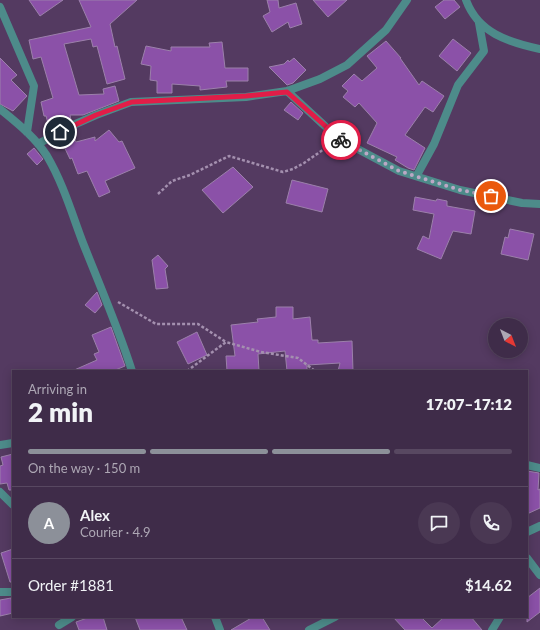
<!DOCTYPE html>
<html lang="en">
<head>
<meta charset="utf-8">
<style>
  :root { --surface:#3f2c49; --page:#4a3853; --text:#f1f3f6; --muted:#ada7b4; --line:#584861; --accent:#8c9099 }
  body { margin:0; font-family:Lato,sans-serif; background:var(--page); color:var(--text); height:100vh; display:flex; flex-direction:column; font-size:15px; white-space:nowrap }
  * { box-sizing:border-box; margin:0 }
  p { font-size:13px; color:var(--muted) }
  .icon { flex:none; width:22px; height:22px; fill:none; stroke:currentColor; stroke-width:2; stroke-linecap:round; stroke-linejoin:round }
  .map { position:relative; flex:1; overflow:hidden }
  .details { position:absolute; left:12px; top:370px; width:516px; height:248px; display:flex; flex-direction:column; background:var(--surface); border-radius:0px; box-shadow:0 2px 10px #0003,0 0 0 1px var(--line) }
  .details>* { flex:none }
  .needle { width:26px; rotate:138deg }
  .buttons { position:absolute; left:488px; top:318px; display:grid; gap:8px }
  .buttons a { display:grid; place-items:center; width:40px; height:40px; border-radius:50%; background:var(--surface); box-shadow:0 2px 10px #0003,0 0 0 1px var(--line); font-size:20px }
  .pin { position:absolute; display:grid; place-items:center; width:34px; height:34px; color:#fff; margin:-17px; border:2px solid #fff; border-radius:50%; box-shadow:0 1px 4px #0007 }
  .courier { position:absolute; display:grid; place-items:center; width:40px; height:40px; margin:-20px; border:3px solid #e11d48; border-radius:50%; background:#fff; color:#222; box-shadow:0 1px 5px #0007 }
  .headline em { font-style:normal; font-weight:800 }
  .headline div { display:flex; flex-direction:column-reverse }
  .headline { display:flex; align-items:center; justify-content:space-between; height:68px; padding:0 16px }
  h1 { font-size:26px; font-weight:800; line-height:30px }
  .bar { display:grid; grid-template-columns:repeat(4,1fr); gap:6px 4px; align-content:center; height:48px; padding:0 16px }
  .bar i { height:5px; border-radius:3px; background:var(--line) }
  .bar .selected { background:var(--accent) }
  .bar p { grid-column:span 4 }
  .line { display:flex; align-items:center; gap:10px; padding:0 16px; border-top:1px solid var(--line) }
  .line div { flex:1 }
  .round { display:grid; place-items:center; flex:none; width:42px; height:42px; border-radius:21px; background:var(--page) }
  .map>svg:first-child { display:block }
  .building { fill:#8b51a8; stroke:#9c80ab }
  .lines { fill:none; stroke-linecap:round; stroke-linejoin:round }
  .path { stroke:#a490af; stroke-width:2.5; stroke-dasharray:3 2; stroke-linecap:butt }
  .minor { stroke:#4d8b8a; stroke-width:8 }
  .done { stroke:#bba8c5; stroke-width:4; stroke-dasharray:0 7.2 }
  .route { stroke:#e11d48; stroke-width:5 }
</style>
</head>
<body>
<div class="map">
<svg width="540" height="630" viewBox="0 0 540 630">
  <rect width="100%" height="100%" fill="#543a61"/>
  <path class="building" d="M29 0H63L40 16Z
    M79 0H137L110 24 115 47 117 46 125 79 107 84 97 46 93 47 91 39 64 44 79 95 104 94 103 89 115 86 119 101 83 115H70L71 120 54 129 53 126 49 127 46 116H44L41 102 53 98 41 57 33 59 29 40 91 27Z
    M267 0H278L279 8 296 3 302 24 290 28 288 22 272 32 263 16 270 12Z
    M313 0H347L328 17Z
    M444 0H454L460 7 445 19 435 7Z
    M453 39 471 53 457 71 439 56Z
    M386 41 401 58H400L419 85 422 81 444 96 433 112 425 107 405 135 425 148 414 170 408 168 395 160 397 157 367 143 377 123 359 103 355 107 343 97 348 91 342 86 354 74 362 81 377 68 367 56Z
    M222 42 225 68H248V81H226L227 87 200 90V86L172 84V93H157V81L150 80 151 66 141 64 146 46 171 51V47H210L209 43Z
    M0 58 17 75 11 80 27 96 13 111 0 104Z
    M294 58 306 70 293 83 287 85 269 67 284 64 288 60 289 62Z
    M291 102 303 113 298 120 284 110Z
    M109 130 119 142 122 141 135 168 105 181 110 192 99 197 87 171 78 174 72 158 70 159 60 138 71 132 76 142 95 137V141Z
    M34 148 43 159 37 165 27 154Z
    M233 167 253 187 223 213 202 190Z
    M292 180 328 189 322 212 286 203Z
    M415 197 436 201 437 199 447 201V206L475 211 471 234 453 231 441 259 417 249 423 236 429 239 434 214 413 210Z
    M510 229 534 234 528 260 501 254 505 237 508 238Z
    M158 255 168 266 165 269 168 288 156 289 152 260Z
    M97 292 102 305 95 313 85 305Z
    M276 307H293V319L310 317 312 340H318V343L352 341 353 371H338L340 363 307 365V371H287L285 351 258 354 259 371H227L226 356H235L231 325 258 322 257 319 276 317Z
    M111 327 125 366 113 371H72L97 360 94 354 99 352 92 335Z
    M197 332 207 355 188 364 177 342Z
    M13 454V490H9L7 483 0 484V466L3 465 1 457Z
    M527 471 539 473 538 490 540 489V508L527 514Z
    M13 549V582H10L1 553Z
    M540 588V612L527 622V598Z
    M11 598 13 613 0 616V600Z
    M90 617H103L107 630H79L76 622Z
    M135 617H181L187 630H140Z
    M253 617H262L270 630H231Z
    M393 617H421L432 628 444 617H471L482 630H405Z"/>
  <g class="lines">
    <path class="path" d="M158 194 172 181 190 175 229 156 283 172 293 169 304 163 330 145
      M118 302 156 324H198L226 342
      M187 371 226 342 261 352 298 358 315 371"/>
    <path class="minor" d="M466 0C478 33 508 42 540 49
      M0 7 34 86 27 132
      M287 91 339 139 399 171 460 190 522 203 540 204
      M0 109C17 123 35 137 47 156 63 183 72 214 83 243 100 286 118 327 132 371
      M38 144 71 126 96 115 131 102 246 97 287 91 320 79 347 65 386 30 407 0
      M417 175 434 144 458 85 484 51 479 23
      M0 445 13 443
      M527 465 540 468
      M0 492 13 505
      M527 532 540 526
      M527 558 540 575
      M0 592H13
      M215 617 220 630
      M59 625 72 617
      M309 630 335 617
      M492 630 500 617"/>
  </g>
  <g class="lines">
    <path class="done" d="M341 140 399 171 460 190 491 196"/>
    <path class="route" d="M60 132 96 115 132 102 246 96 287 92 341 140"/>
  </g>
</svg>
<div class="buttons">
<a><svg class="needle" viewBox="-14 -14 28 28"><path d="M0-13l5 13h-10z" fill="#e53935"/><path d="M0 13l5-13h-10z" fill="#ada7b4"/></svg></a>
</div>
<div class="pin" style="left:491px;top:196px;background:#ea580c"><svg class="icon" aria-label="bag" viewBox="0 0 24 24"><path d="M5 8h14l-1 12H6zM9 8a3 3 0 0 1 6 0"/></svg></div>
<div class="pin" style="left:60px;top:132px;background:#1f2937"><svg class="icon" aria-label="home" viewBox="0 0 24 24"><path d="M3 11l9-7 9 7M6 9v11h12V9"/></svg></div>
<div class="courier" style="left:341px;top:140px"><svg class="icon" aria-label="bike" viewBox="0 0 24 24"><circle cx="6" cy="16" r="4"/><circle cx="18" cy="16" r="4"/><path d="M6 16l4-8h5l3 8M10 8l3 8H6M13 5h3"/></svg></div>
<section class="details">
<div class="headline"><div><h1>2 min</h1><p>Arriving in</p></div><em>17:07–17:12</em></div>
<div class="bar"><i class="selected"></i><i class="selected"></i><i class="selected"></i><i></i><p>On the way · 150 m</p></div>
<div class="line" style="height:72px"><b class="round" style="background:var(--accent);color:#fff">A</b><div><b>Alex</b><p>Courier · 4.9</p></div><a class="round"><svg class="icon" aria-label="chat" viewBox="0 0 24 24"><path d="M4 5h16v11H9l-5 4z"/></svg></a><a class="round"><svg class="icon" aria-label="phone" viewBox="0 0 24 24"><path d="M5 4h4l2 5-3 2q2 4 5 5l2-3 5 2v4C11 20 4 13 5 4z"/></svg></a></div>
<div class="line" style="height:52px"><div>Order #1881</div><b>$14.62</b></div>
</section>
</div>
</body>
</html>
